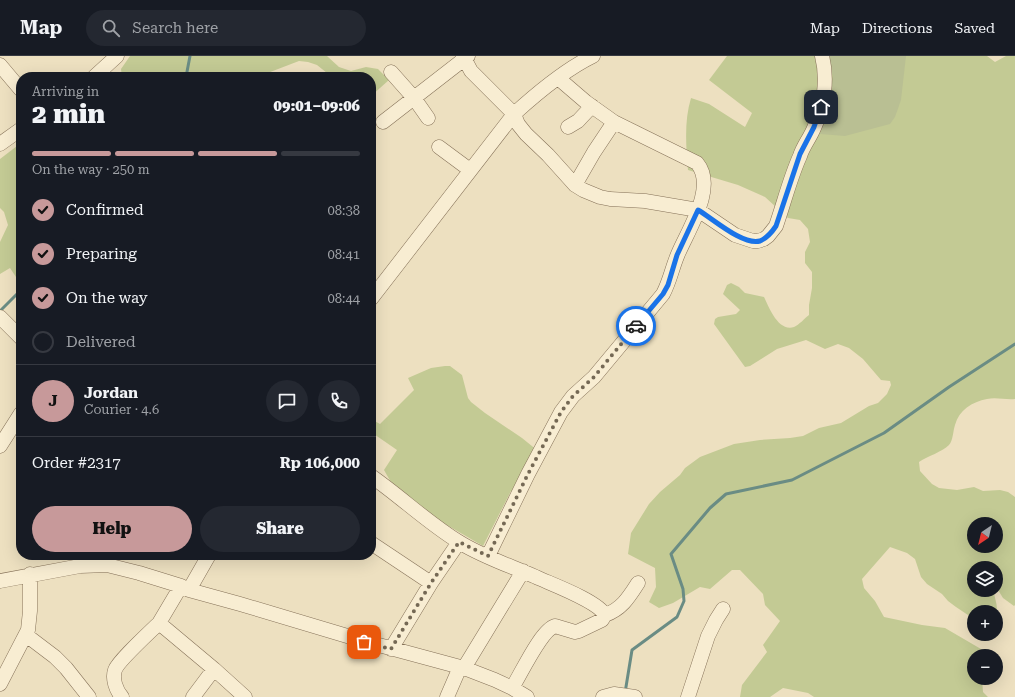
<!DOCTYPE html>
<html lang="en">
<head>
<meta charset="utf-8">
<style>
  :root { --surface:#171b24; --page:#242831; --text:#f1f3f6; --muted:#9ea1a6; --line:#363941; --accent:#c7999a }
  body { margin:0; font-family:"Roboto Serif",serif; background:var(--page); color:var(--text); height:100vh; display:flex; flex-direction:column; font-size:15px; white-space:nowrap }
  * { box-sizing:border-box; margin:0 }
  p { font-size:13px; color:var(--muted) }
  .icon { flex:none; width:22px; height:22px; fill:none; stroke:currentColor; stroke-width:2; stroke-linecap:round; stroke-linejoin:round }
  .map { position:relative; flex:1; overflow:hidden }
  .drawer { position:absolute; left:16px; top:16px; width:360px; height:488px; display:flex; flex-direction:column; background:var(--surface); border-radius:16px; box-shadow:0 4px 16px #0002 }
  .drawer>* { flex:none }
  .needle { width:26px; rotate:215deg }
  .buttons { position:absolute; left:967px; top:461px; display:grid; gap:8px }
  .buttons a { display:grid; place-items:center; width:36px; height:36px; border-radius:50%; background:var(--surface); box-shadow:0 4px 16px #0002; font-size:20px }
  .pin { position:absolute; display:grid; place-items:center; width:34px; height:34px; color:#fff; margin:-17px; border-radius:8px; box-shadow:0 2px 6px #0006 }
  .courier { position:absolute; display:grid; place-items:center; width:40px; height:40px; margin:-20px; border:3px solid #1a73e8; border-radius:50%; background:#fff; color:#222; box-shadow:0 1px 5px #0007 }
  .overview em { font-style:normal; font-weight:800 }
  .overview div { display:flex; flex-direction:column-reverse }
  .overview { display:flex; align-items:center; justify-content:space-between; height:68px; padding:0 16px }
  h1 { font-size:26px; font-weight:800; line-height:30px }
  .bar { display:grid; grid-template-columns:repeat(4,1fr); gap:6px 4px; align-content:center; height:48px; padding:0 16px }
  .bar i { height:5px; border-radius:3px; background:var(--line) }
  .bar .active { background:var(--accent) }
  .bar p { grid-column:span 4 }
  .line { display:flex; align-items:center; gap:10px; padding:0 16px; border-top:1px solid var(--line) }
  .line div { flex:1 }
  .round { display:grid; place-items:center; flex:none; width:42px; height:42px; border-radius:21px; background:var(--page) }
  ol { padding:0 16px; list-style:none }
  li { display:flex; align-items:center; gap:12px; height:44px }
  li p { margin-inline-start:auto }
  li .icon { padding:4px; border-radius:50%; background:var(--accent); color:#111; stroke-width:4 }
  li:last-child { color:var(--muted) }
  li i { width:22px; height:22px; border:2px solid var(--line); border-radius:50% }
  .primary-button { display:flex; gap:8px; margin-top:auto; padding:8px 16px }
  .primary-button a { flex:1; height:46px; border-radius:24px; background:var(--accent); color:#111; font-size:16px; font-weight:800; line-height:46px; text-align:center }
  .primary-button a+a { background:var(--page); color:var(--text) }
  header { display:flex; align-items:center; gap:24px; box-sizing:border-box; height:56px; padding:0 20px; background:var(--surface); border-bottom:1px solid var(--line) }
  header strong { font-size:19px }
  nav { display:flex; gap:22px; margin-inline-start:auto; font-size:14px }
  .search { width:280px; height:36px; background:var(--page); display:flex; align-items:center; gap:10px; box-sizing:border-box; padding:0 14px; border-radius:22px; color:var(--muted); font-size:15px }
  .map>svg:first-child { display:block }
  .green { fill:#c3ca94; fill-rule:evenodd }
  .cemetery { fill:#b9bf93 }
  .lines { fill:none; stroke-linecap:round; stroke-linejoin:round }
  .stream { stroke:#6a8c84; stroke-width:3 }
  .minor-casing { stroke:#857158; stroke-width:15 }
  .minor { stroke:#f8edd2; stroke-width:14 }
  .done { stroke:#756955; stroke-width:4; stroke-dasharray:0 7.2 }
  .route { stroke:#1a73e8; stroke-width:5 }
</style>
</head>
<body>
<header>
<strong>Map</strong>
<div class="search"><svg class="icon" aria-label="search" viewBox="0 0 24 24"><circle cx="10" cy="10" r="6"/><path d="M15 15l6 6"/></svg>Search here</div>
<nav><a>Map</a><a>Directions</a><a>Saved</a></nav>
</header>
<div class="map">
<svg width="1015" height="641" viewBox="0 0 1015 641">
  <rect width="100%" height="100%" fill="#ede0c0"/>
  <path class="green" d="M130 0H327L339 11 351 15 366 11 378 13 389 24 371 40V21H332L317 9 308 6 299 5 265 18 261 21H122L121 13Z
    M727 0H987L995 6 1006 0H1015V343C1006 344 996 341 987 343 972 346 959 354 955 369 953 375 953 385 949 389 942 396 928 400 919 406L920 415 932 428 939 432 957 434 974 431 983 435 1000 434 1008 436 1015 441V549L1014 550 1003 542 998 534 994 535C994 542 999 551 996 558V556H974V563L956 551 948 545 942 538 927 528 921 521 915 503 907 497 890 491 862 523 864 532 875 545 884 561 922 569 945 572 981 593 978 600H974V611L971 619 974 620V622L982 623 983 636 988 641H814L808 637 783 632 770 641H740L742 629 767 596 763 589 780 565 765 549 763 538 740 514H732L710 533 700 531 673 547 659 552 649 546 656 531 655 512 628 498 631 477 649 448 660 436 680 419 685 412 700 401 734 388 760 384 790 382 803 380 819 372 841 367 869 350 878 347 887 338 891 329 890 325 881 324 863 303 849 292 838 288 825 293 806 284 777 293 750 310 745 311 714 268 715 263 718 261 736 258 740 254 723 238 727 229 731 227 739 231 745 237 764 241C769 251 778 276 794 271 799 269 805 262 809 259V249L812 232V216L805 207V196L810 186 808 173 800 164 788 162 765 141 738 129 688 114C686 90 684 65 691 42L709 48 745 71 752 57 709 24ZM974 468H996V490H974ZM974 512H996V534H974Z
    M21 87V223L18 224 10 212 0 218V186L8 169 4 156 0 152V103Z
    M445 310H450L462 319 468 342 471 346 485 357 522 382 543 399 538 414 521 440 511 435 483 490 440 465 392 428 384 414 397 394 371 376V363L380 368 414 334 408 322 431 312Z"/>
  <path class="cemetery" d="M826 0H906L901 44 895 61 890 68 845 80 820 78 826 57 829 33 832 24 833 20Z"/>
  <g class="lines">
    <path class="stream" d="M186 21 190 0
      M0 255 21 234
      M625 637 632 594 677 561 684 545 683 533 671 498 710 452 726 438 792 424 884 377 949 331 1015 288"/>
    <g class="minor-casing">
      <path id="minor" d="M463 0 471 15 514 58 518 68 526 78 548 99 575 129 583 134 600 141 610 143 645 145 698 154 735 179 753 185H758L764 183 768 180 776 170C784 147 790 122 800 100 803 90 810 82 814 72 824 51 828 23 822 0
        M0 9 21 34
        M391 16 414 42 428 62
        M94 21 117 0
        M383 66 468 0
        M568 71 578 65 592 50
        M0 88 21 73
        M439 91 470 114
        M575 129 594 96 614 66
        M371 243 514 58C536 38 566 13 593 0
        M0 261 21 282
        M0 390 21 357
        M371 420C401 441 428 467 459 486 483 501 511 510 536 521 551 528 598 545 605 559
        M371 487 431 527
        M488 500 528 418 561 356 573 340 594 321 663 238C670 225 672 212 678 198 688 174 717 131 697 107L614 66 586 46 558 22
        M0 525 80 510 107 509 139 517 181 530 189 534 240 548 364 585 464 612 495 624 512 632 527 641
        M181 530 159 567 214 613 193 641
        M189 534 209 499
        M26 579 55 601 66 612 89 641
        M391 593 431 527 459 486
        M464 612 523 515
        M214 613 245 641
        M0 628 28 574 30 555V518
        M512 632C521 618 541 574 555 570L575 576 579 575 602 564 605 559C622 553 629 541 638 527
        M122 641C116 634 112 623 115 614 118 605 150 576 159 567
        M447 641 460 611
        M603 641 614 638 635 641
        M688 641 708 580 716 564 723 553"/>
    </g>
    <use href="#minor" class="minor"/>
  </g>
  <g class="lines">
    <path class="done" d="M364 586 391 593 431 527 459 486 488 500 528 418 561 356 573 340 594 321 636 270"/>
    <path class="route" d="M636 270 663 238 668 229 677 199 698 154C712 162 743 190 760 185 767 182 772 176 776 170L800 98 814 71 821 51"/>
  </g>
</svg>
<div class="buttons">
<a><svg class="needle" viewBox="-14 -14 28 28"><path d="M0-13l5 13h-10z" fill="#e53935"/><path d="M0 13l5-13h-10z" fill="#9ea1a6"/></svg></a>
<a><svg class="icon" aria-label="layers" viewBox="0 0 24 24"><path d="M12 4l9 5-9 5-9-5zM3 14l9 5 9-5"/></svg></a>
<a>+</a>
<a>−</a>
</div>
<div class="pin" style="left:364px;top:586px;background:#ea580c"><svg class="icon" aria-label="bag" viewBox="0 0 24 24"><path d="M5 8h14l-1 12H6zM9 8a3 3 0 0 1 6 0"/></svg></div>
<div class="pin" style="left:821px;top:51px;background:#1f2937"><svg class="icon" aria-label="home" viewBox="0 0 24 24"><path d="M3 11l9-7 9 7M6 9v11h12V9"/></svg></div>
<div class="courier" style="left:636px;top:270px"><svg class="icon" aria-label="car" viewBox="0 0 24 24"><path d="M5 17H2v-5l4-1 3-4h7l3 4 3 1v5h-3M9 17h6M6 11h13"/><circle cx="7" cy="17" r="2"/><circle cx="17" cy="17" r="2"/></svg></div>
<section class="drawer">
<div class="overview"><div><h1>2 min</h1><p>Arriving in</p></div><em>09:01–09:06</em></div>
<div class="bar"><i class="active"></i><i class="active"></i><i class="active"></i><i></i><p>On the way · 250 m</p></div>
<ol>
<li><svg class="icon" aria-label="check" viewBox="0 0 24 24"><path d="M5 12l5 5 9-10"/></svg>Confirmed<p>08:38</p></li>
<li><svg class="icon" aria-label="check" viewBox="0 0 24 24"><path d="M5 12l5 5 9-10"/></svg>Preparing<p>08:41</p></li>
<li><svg class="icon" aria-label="check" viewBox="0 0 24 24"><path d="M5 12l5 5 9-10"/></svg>On the way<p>08:44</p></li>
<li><i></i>Delivered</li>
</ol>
<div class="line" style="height:72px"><b class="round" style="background:var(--accent);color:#111">J</b><div><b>Jordan</b><p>Courier · 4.6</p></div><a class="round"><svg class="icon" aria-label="chat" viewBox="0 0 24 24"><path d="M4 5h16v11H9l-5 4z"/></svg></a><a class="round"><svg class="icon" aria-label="phone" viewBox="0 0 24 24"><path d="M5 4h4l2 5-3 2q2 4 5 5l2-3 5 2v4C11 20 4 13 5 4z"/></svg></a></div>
<div class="line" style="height:52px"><div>Order #2317</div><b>Rp 106,000</b></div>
<div class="primary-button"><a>Help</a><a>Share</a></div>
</section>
</div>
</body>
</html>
